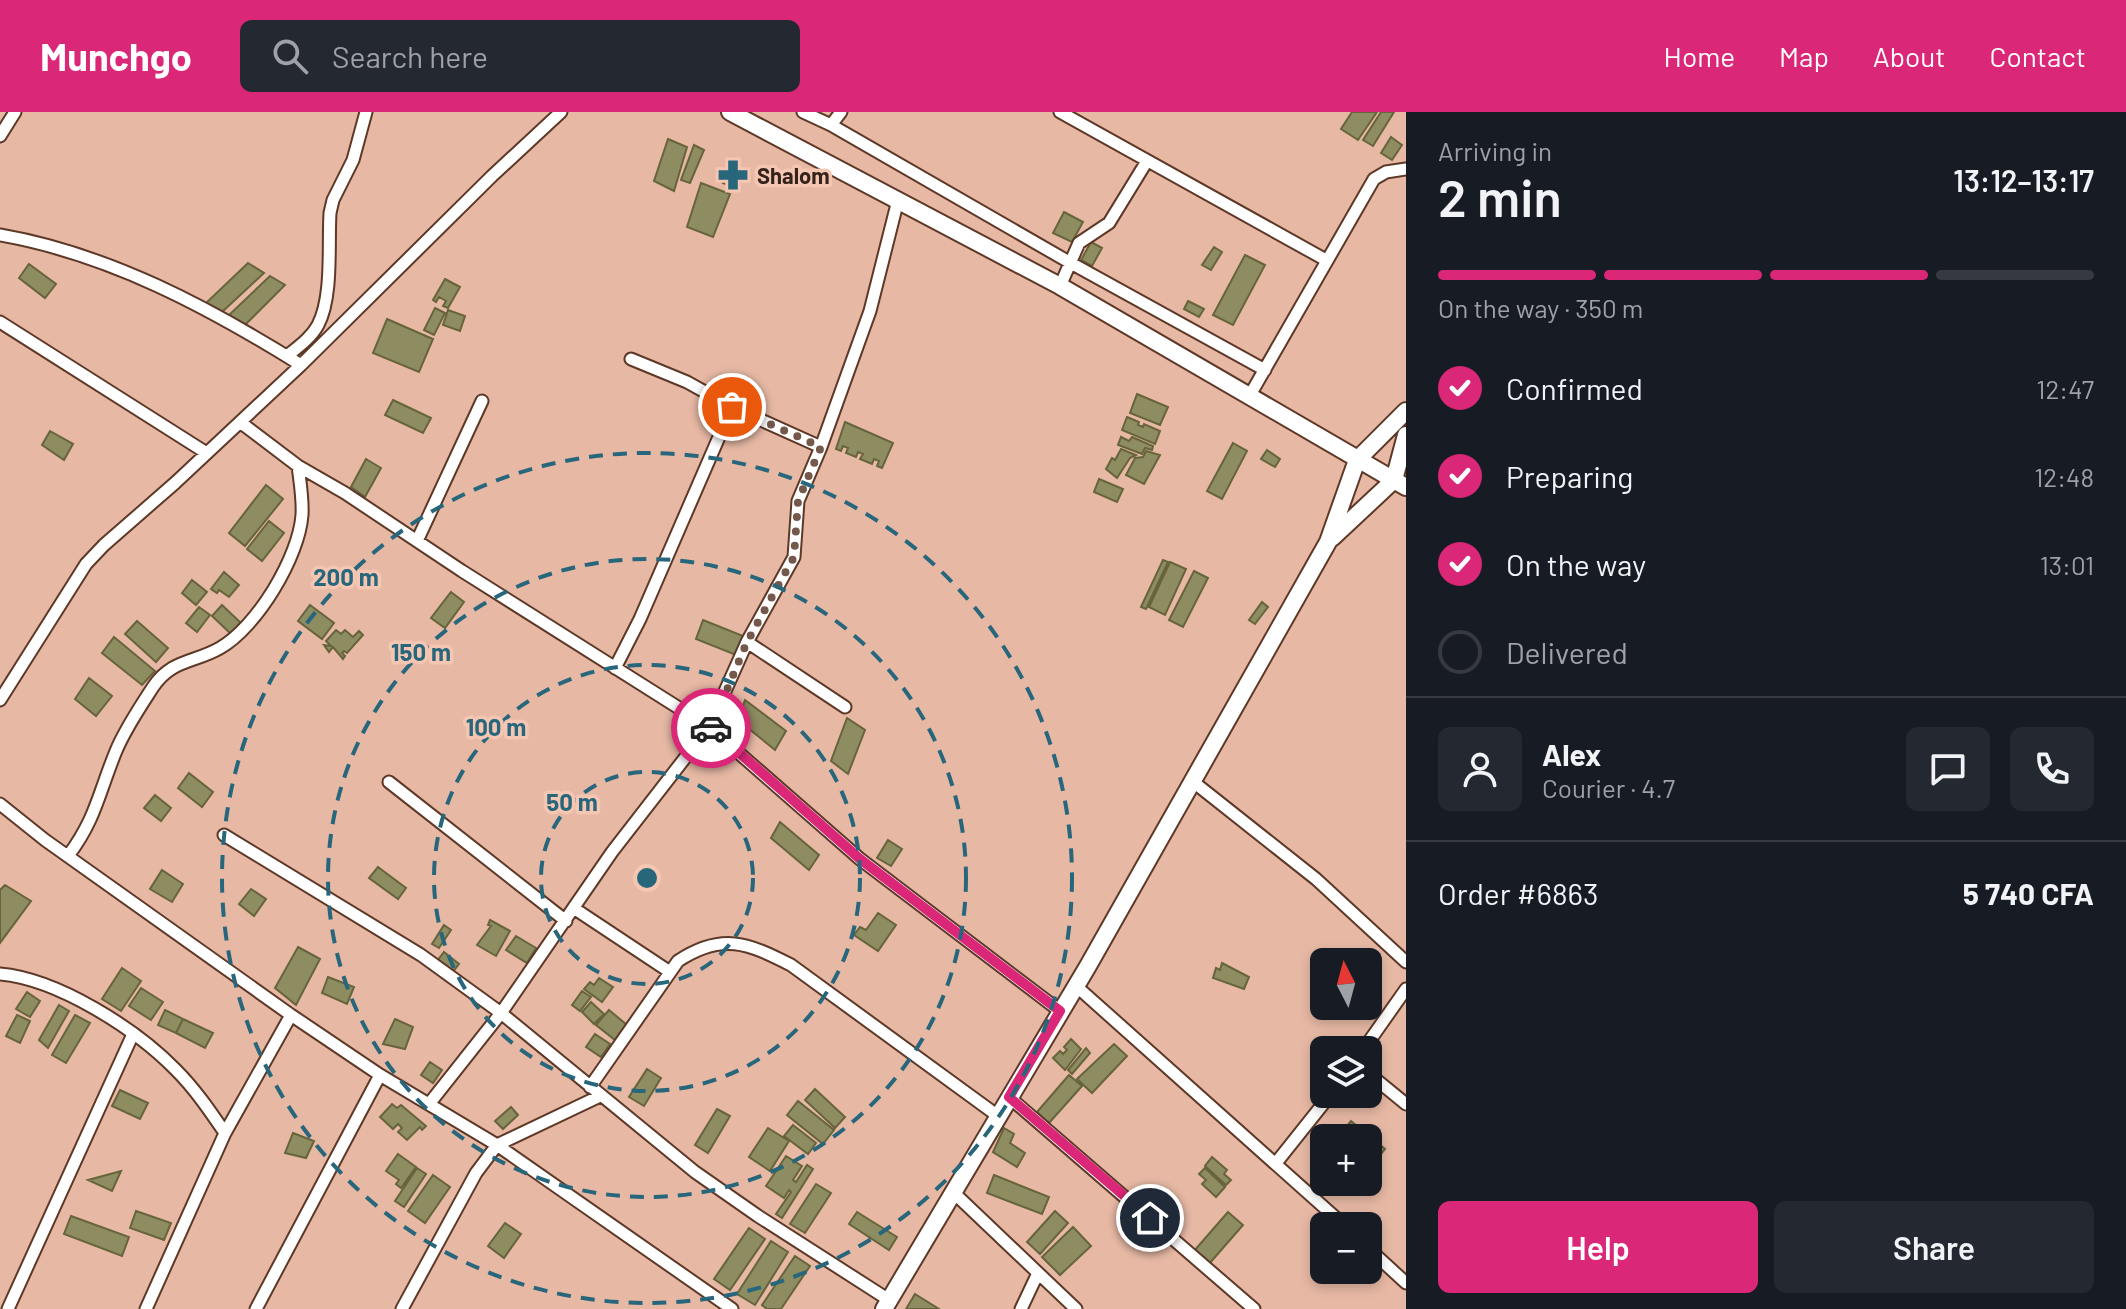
<!DOCTYPE html>
<html lang="en">
<head>
<meta charset="utf-8">
<style>
  :root { --surface:#171b24; --page:#242831; --text:#f1f3f6; --muted:#9ea1a6; --line:#363941; --accent:#db2777 }
  body { margin:0; font-family:Barlow,sans-serif; background:var(--page); color:var(--text); height:100vh; display:flex; flex-direction:column; font-size:30px; white-space:nowrap }
  * { box-sizing:border-box; margin:0 }
  p { font-size:26px; color:var(--muted) }
  .icon { flex:none; width:44px; height:44px; fill:none; stroke:currentColor; stroke-width:2; stroke-linecap:round; stroke-linejoin:round }
  .map { position:relative; flex:1; overflow:hidden }
  .drawer { display:flex; flex-direction:column; background:var(--surface); width:720px }
  .drawer>* { flex:none }
  .needle { width:52px; rotate:354deg }
  .fabs { position:absolute; left:1310px; top:836px; display:grid; gap:16px }
  .fabs a { display:grid; place-items:center; width:72px; height:72px; border-radius:12px; background:var(--surface); box-shadow:0 4px 12px #0003; font-size:40px }
  .pin { position:absolute; display:grid; place-items:center; width:68px; height:68px; color:#fff; margin:-34px; border:4px solid #fff; border-radius:50%; box-shadow:0 2px 8px #0007 }
  .courier { position:absolute; display:grid; place-items:center; width:80px; height:80px; margin:-40px; border:6px solid #db2777; border-radius:50%; background:#fff; color:#222; box-shadow:0 2px 10px #0007 }
  .head em { font-style:normal; font-weight:600 }
  .head div { display:flex; flex-direction:column-reverse }
  .head { display:flex; align-items:center; justify-content:space-between; height:136px; padding:0 32px }
  h1 { font-size:52px; font-weight:600; line-height:60px }
  .bar { display:grid; grid-template-columns:repeat(4,1fr); gap:12px 8px; align-content:center; height:96px; padding:0 32px }
  .bar i { height:10px; border-radius:6px; background:var(--line) }
  .bar .on { background:var(--accent) }
  .bar p { grid-column:span 4 }
  .line { display:flex; align-items:center; gap:20px; padding:0 32px; border-top:2px solid var(--line) }
  .line div { flex:1 }
  .round { display:grid; place-items:center; flex:none; width:84px; height:84px; border-radius:12px; background:var(--page) }
  ol { padding:0 32px; list-style:none }
  li { display:flex; align-items:center; gap:24px; height:88px }
  li p { margin-inline-start:auto }
  li .icon { padding:8px; border-radius:50%; background:var(--accent); color:#fff; stroke-width:4 }
  li:last-child { color:var(--muted) }
  li i { width:44px; height:44px; border:4px solid var(--line); border-radius:50% }
  .primary-button { display:flex; gap:16px; margin-top:auto; padding:16px 32px }
  .primary-button a { flex:1; height:92px; border-radius:12px; background:var(--accent); color:#fff; font-size:32px; font-weight:600; line-height:92px; text-align:center }
  .primary-button a+a { background:var(--page); color:var(--text) }
  header { display:flex; align-items:center; gap:48px; box-sizing:border-box; height:112px; padding:0 40px; background:var(--accent); color:#fff }
  header strong { font-size:38px }
  nav { display:flex; gap:44px; margin-inline-start:auto; font-size:28px }
  .search { width:560px; height:72px; background:var(--page); display:flex; align-items:center; gap:20px; box-sizing:border-box; padding:0 28px; border-radius:12px; color:var(--muted); font-size:30px }
  main { display:flex; flex:1; min-height:0 }
  .map>svg:first-child { display:block }
  .building { fill:#8e8c61; stroke:#67643b; stroke-width:2 }
  .lines { fill:none; stroke-linecap:round; stroke-linejoin:round }
  .street-casing { stroke:#5d3827; stroke-width:15 }
  .secondary-casing { stroke:#5d3827; stroke-width:20 }
  .street { stroke:#fff; stroke-width:11 }
  .secondary { stroke:#fff; stroke-width:16 }
  .done { stroke:#73584b; stroke-width:8; stroke-dasharray:0 14.4 }
  .route { stroke:#db2777; stroke-width:10 }
  .ring { fill:none; stroke:#28667c; stroke-width:4; stroke-dasharray:14 10 }
  .labels { text-anchor:middle; dominant-baseline:central; stroke-width:7; stroke-linejoin:round; paint-order:stroke }
  .poi-label { font-size:22px; font-weight:bold; fill:#34231b; stroke:#f5c6b2; text-anchor:start }
  .centre { fill:#28667c; stroke:#f5c6b2; stroke-width:4 }
  .ring-label { font-size:24px; text-anchor:middle; font-weight:bold; fill:#28667c; stroke:#f5c6b2; stroke-width:7; stroke-linejoin:round; paint-order:stroke }
</style>
</head>
<body>
<header>
<strong>Munchgo</strong>
<div class="search"><svg class="icon" aria-label="search" viewBox="0 0 24 24"><circle cx="10" cy="10" r="6"/><path d="M15 15l6 6"/></svg>Search here</div>
<nav><a>Home</a><a>Map</a><a>About</a><a>Contact</a></nav>
</header>
<main>
<div class="map">
<svg width="1406" height="1197" viewBox="0 0 1406 1197">
  <rect width="100%" height="100%" fill="#e7b9a5"/>
  <path class="building" d="M1352 0H1377L1358 28 1341 17Z
    M1381 0H1394L1373 34 1363 28Z
    M1391 25 1402 33 1392 48 1381 41Z
    M668 27 687 35 674 79 654 69Z
    M694 33 704 38 690 71 681 68Z
    M730 54 744 60 737 77 723 71Z
    M701 71 730 82 713 125 687 115Z
    M1064 100 1083 110 1072 130 1053 121Z
    M1091 130 1102 136 1092 154 1081 148Z
    M1214 135 1222 140 1211 158 1202 153Z
    M1245 143 1265 153 1233 213 1213 203Z
    M248 151 264 161 221 201 206 191Z
    M29 152 56 172 45 186 19 166Z
    M270 164 285 173 245 213 229 203Z
    M445 167 460 175 448 196 443 194 446 189 439 185 436 190 433 188Z
    M1188 189 1204 197 1199 205 1184 197Z
    M435 196 445 201 434 223 424 218Z
    M448 198 465 204 460 219 443 213Z
    M387 207 433 227 419 260 373 241Z
    M1137 282 1168 295 1160 313 1130 301Z
    M393 288 431 306 423 321 385 303Z
    M1127 305 1139 310 1138 313 1143 315 1144 312 1160 319 1155 332 1122 318Z
    M845 310 893 331 882 356 877 354 879 349 874 347 872 352 860 347 863 342 858 340 856 345 846 341 848 336 843 334 841 339 836 337Z
    M50 319 73 332 64 348 42 333Z
    M1121 325 1129 329 1132 325 1153 334 1152 338 1145 336 1142 342 1118 333Z
    M1233 331 1247 339 1222 387 1207 379Z
    M1121 337 1136 343 1130 346 1117 366 1106 357 1112 346 1115 348Z
    M1267 338 1280 347 1275 355 1261 347Z
    M1146 339 1160 343 1144 372 1126 363 1135 346 1143 345Z
    M366 347 381 356 365 385 351 375Z
    M1099 367 1123 377 1117 390 1094 380Z
    M266 373 283 387 245 434 229 421Z
    M269 409 284 421 262 449 247 437Z
    M1163 448 1168 450 1146 497 1141 495Z
    M1170 450 1186 457 1165 503 1149 495Z
    M1194 459 1208 466 1183 515 1169 508Z
    M224 460 239 473 229 485 219 478 217 481 211 477Z
    M192 468 207 480 196 493 182 481Z
    M451 480 464 490 445 516 431 506Z
    M1262 490 1268 495 1255 512 1249 508Z
    M222 493 241 511 231 522 212 504Z
    M310 493 334 511 322 527 298 509Z
    M199 495 210 503 197 520 186 511Z
    M703 508 743 524 736 543 696 527Z
    M137 509 168 536 156 550 125 522Z
    M336 518 341 522 345 518 353 525 359 519 363 523 347 541 344 539 342 541 345 544 343 547 333 535 329 540 324 533 331 534 326 529Z
    M114 525 155 559 142 573 102 541Z
    M89 566 112 584 96 604 75 587Z
    M745 588 786 619 775 638 738 608Z
    M847 606 865 618 848 662 831 649Z
    M189 661 213 680 202 695 178 676Z
    M155 683 171 696 161 709 144 696Z
    M780 710 819 743 809 758 771 726Z
    M888 728 902 737 891 754 877 746Z
    M378 755 406 776 398 787 369 766Z
    M162 758 183 772 172 790 150 777Z
    M5 773 31 789 0 831V778Z
    M251 777 266 787 254 804 239 792Z
    M878 801 896 813 878 839 854 823 860 815 866 818Z
    M490 808 510 819 496 844 477 833 491 814 488 813Z
    M444 813 451 818 439 836 432 832Z
    M516 824 536 836 527 851 506 838Z
    M298 835 320 847 296 893 275 876Z
    M444 840 459 852 453 860 437 849Z
    M1222 851 1249 865 1244 877 1213 866 1216 856 1220 858Z
    M122 856 141 869 121 899 102 887Z
    M328 865 354 875 347 892 322 881Z
    M599 866 613 875 602 890 584 877 590 870 594 873Z
    M141 876 163 890 151 908 129 894Z
    M582 879 591 885 580 899 572 893Z
    M27 880 40 889 30 905 16 897Z
    M591 890 604 902 594 912 582 900Z
    M59 893 69 899 48 936 39 928Z
    M165 898 183 907 176 921 158 913Z
    M609 898 627 913 615 928 596 913Z
    M17 903 30 909 20 931 6 924Z
    M75 903 90 911 66 951 52 943Z
    M183 907 213 921 205 936 176 921Z
    M395 907 413 915 405 937 383 932Z
    M595 922 610 932 601 945 586 935Z
    M1071 927 1081 937 1065 958 1053 946 1060 939 1063 942 1067 938 1064 935Z
    M1114 932 1127 944 1092 981 1077 967Z
    M1086 936 1090 941 1072 962 1068 958Z
    M430 950 442 958 433 971 421 963Z
    M647 957 661 966 644 994 629 985Z
    M1069 963 1082 974 1049 1011 1037 1000Z
    M815 977 845 1005 835 1016 805 988Z
    M120 978 148 991 140 1007 112 994Z
    M798 989 834 1018 823 1032 787 1003Z
    M392 992 397 996 401 993 426 1014 422 1018 420 1015 407 1028 398 1020 402 1016 398 1012 393 1017 380 1005Z
    M511 995 518 1003 503 1017 495 1009Z
    M717 997 730 1004 708 1041 695 1033Z
    M1351 1009 1385 1037 1372 1054 1368 1051V1026H1337Z
    M793 1013 816 1031 808 1042 784 1024Z
    M768 1016 789 1029 770 1059 749 1045Z
    M1004 1016 1014 1022 1010 1031 1025 1041 1017 1055 993 1040Z
    M293 1021 314 1029 306 1046 285 1041Z
    M398 1042 416 1055 401 1076 396 1072 399 1068 386 1059Z
    M786 1044 802 1054 793 1068 796 1070 807 1053 813 1057 782 1106 776 1102 791 1080 789 1078 784 1086 766 1074Z
    M1212 1045 1227 1058 1224 1062 1231 1068 1226 1073 1205 1054Z
    M417 1056 426 1062 404 1095 395 1089Z
    M1205 1056 1225 1075 1216 1085 1202 1072 1206 1068 1199 1062Z
    M121 1059 112 1079 88 1068Z
    M433 1063 450 1075 425 1111 408 1099Z
    M994 1063 1049 1085 1042 1102 987 1081Z
    M816 1072 831 1081 805 1121 790 1112Z
    M136 1099 171 1111 164 1128 130 1116Z
    M1055 1099 1068 1111 1040 1142 1027 1130Z
    M857 1100 897 1125 889 1138 849 1112Z
    M1228 1100 1243 1113 1209 1152 1194 1139Z
    M71 1104 129 1125 122 1144 64 1122Z
    M505 1111 521 1122 504 1146 488 1134Z
    M1073 1115 1091 1134 1060 1163 1042 1145Z
    M749 1116 765 1127 730 1178 714 1167Z
    M771 1129 788 1140 755 1193 737 1182Z
    M795 1144 810 1154 781 1197H767L762 1193Z
    M915 1182 939 1197H906Z"/>
  <g class="lines">
    <g class="street-casing">
      <path id="street" d="M803 0 831 13 1069 150 1265 258
        M1060 0 1326 148
        M831 13 841 0
        M0 24 15 0
        M0 123C109 142 208 195 301 253
        M1060 174 1079 131 1109 111 1147 49
        M0 210 205 340
        M287 244C298 235 311 226 318 213 333 185 328 132 330 101L333 88 353 48 366 0
        M631 247 687 270 732 295 821 335
        M1250 283 1374 67 1386 60 1406 57
        M240 310 298 354 345 381 462 459 709 615 860 747 1060 899
        M417 429 482 289
        M747 530 845 595
        M615 556 640 507 732 295
        M0 588 86 452 104 433 175 371 301 253 492 64 561 0
        M1191 668 1316 767 1406 850
        M389 670 566 809
        M0 692 45 728 291 903 380 963 497 1033 732 1197
        M224 723 421 843 501 901 695 1060 758 1104 889 1188
        M68 744C96 707 99 680 116 639 125 617 140 595 153 575 172 547 194 551 220 536 257 515 299 445 302 403 303 387 300 370 298 354
        M575 797 670 860
        M0 862C58 867 136 917 176 958 195 977 210 999 225 1021
        M1075 873 1345 1114
        M1363 938 1406 877
        M1368 961 1406 992
        M590 975 678 849C722 820 748 831 791 853L998 1004
        M1009 985 1254 1197
        M429 992 501 901 612 740 709 615 747 530 794 445 798 389 821 335 870 199 898 88
        M1276 1051 1331 982
        M953 1080 1076 1197
        M1368 1136 1406 1171
        M8 1197 133 922
        M146 1197 225 1021 291 903
        M256 1197 380 963
        M402 1197 476 1061 497 1033 600 984
        M1021 1197 1038 1161"/>
    </g>
    <g class="secondary-casing">
      <path id="secondary" d="M730 0 1060 174 1406 375
        M1332 426 1394 368 1406 323
        M884 1197 1088 854 1328 430 1357 348 1406 299"/>
    </g>
    <use href="#street" class="street"/>
    <use href="#secondary" class="secondary"/>
  </g>
  <g class="lines">
    <path class="done" d="M711 616 747 530 794 445 798 389 821 335 732 295"/>
    <path class="route" d="M711 616 860 747 1060 899 1009 985 1150 1106"/>
  </g>
  <g class="ring">
    <circle cx="647" cy="766" r="106"/>
    <circle cx="647" cy="766" r="213"/>
    <circle cx="647" cy="766" r="319"/>
    <circle cx="647" cy="766" r="425"/>
  </g>
  <defs>
    <g id="pharmacy-bare" transform="scale(2.4)"><path d="M-2-6h4v4h4v4h-4v4h-4v-4h-4v-4h4Z" fill="#28667c" stroke="#f5c6b2" stroke-width="2.5" paint-order="stroke"/></g>
  </defs>
  <g fill-rule="evenodd">
    <use href="#pharmacy-bare" x="733" y="63"/>
  </g>
  <g class="labels">
    <g class="poi-label">
      <text x="757" y="63">Shalom</text>
    </g>
  </g>
  <circle cx="647" cy="766" r="12" class="centre"/>
  <g class="ring-label">
    <text x="346" y="474">200 m</text>
    <text x="421" y="549">150 m</text>
    <text x="496" y="624">100 m</text>
    <text x="572" y="699">50 m</text>
  </g>
</svg>
<div class="fabs">
<a><svg class="needle" viewBox="-14 -14 28 28"><path d="M0-13l5 13h-10z" fill="#e53935"/><path d="M0 13l5-13h-10z" fill="#9ea1a6"/></svg></a>
<a><svg class="icon" aria-label="layers" viewBox="0 0 24 24"><path d="M12 4l9 5-9 5-9-5zM3 14l9 5 9-5"/></svg></a>
<a>+</a>
<a>−</a>
</div>
<div class="pin" style="left:732px;top:295px;background:#ea580c"><svg class="icon" aria-label="bag" viewBox="0 0 24 24"><path d="M5 8h14l-1 12H6zM9 8a3 3 0 0 1 6 0"/></svg></div>
<div class="pin" style="left:1150px;top:1106px;background:#1f2937"><svg class="icon" aria-label="home" viewBox="0 0 24 24"><path d="M3 11l9-7 9 7M6 9v11h12V9"/></svg></div>
<div class="courier" style="left:711px;top:616px"><svg class="icon" aria-label="car" viewBox="0 0 24 24"><path d="M5 17H2v-5l4-1 3-4h7l3 4 3 1v5h-3M9 17h6M6 11h13"/><circle cx="7" cy="17" r="2"/><circle cx="17" cy="17" r="2"/></svg></div>
</div>
<section class="drawer">
<div class="head"><div><h1>2 min</h1><p>Arriving in</p></div><em>13:12–13:17</em></div>
<div class="bar"><i class="on"></i><i class="on"></i><i class="on"></i><i></i><p>On the way · 350 m</p></div>
<ol>
<li><svg class="icon" aria-label="check" viewBox="0 0 24 24"><path d="M5 12l5 5 9-10"/></svg>Confirmed<p>12:47</p></li>
<li><svg class="icon" aria-label="check" viewBox="0 0 24 24"><path d="M5 12l5 5 9-10"/></svg>Preparing<p>12:48</p></li>
<li><svg class="icon" aria-label="check" viewBox="0 0 24 24"><path d="M5 12l5 5 9-10"/></svg>On the way<p>13:01</p></li>
<li><i></i>Delivered</li>
</ol>
<div class="line" style="height:144px"><a class="round"><svg class="icon" aria-label="person" viewBox="0 0 24 24"><circle cx="12" cy="8" r="4"/><path d="M4 21q1-7 8-7t8 7"/></svg></a><div><b>Alex</b><p>Courier · 4.7</p></div><a class="round"><svg class="icon" aria-label="chat" viewBox="0 0 24 24"><path d="M4 5h16v11H9l-5 4z"/></svg></a><a class="round"><svg class="icon" aria-label="phone" viewBox="0 0 24 24"><path d="M5 4h4l2 5-3 2q2 4 5 5l2-3 5 2v4C11 20 4 13 5 4z"/></svg></a></div>
<div class="line" style="height:104px"><div>Order #6863</div><b>5 740 CFA</b></div>
<div class="primary-button"><a>Help</a><a>Share</a></div>
</section>
</main>
</body>
</html>
